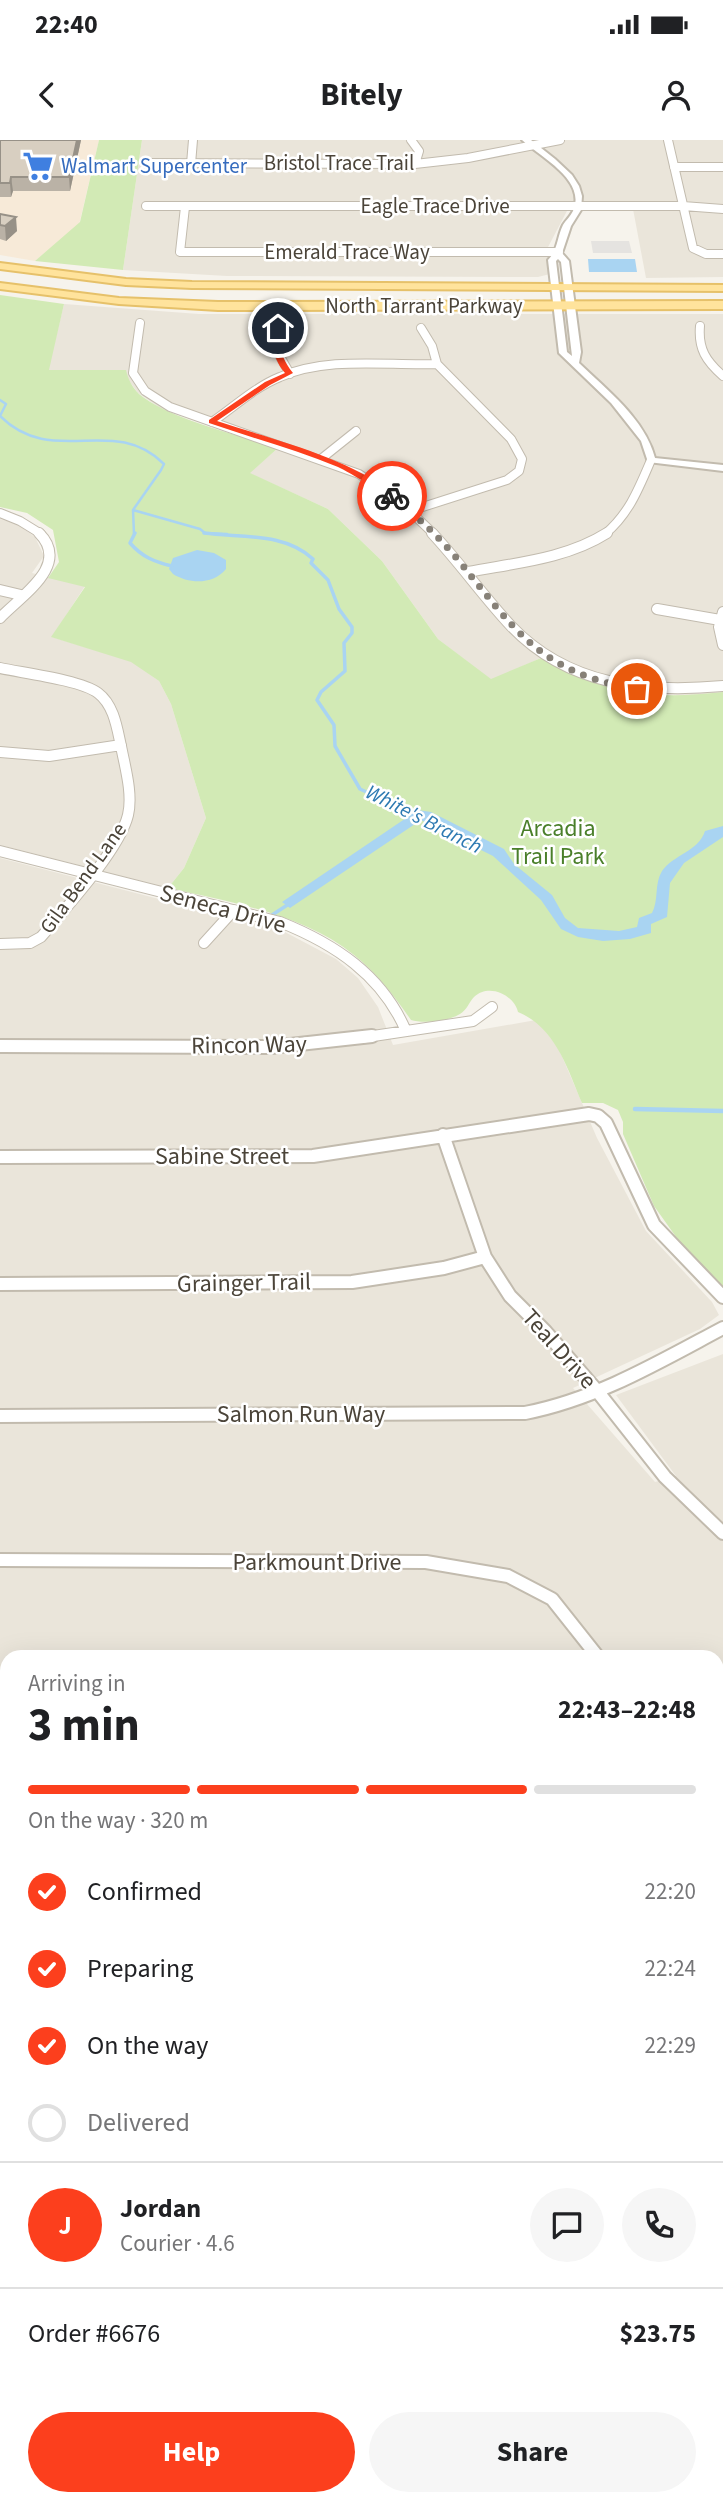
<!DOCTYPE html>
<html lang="en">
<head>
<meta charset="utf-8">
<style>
  :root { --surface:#fff; --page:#f6f6f6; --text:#202124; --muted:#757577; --line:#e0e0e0; --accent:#fc3f1d }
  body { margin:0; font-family:"Source Sans 3",sans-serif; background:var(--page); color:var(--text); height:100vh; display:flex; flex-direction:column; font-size:26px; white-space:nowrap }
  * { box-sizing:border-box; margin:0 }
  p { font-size:23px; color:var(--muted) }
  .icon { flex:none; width:38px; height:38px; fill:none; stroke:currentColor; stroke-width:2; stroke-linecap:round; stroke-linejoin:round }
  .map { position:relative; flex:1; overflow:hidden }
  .details { position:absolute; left:0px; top:1510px; width:724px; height:856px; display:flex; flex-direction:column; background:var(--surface); border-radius:21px 21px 0 0; box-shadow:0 7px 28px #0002 }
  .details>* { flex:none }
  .pin { position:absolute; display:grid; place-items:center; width:60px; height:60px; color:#fff; margin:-30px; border:4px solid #fff; border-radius:50%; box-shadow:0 2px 7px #0007 }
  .courier { position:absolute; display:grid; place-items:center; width:70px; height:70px; margin:-35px; border:5px solid #fc3f1d; border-radius:50%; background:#fff; color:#222; box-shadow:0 2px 9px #0007 }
  .summary em { font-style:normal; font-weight:700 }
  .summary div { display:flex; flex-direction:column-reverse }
  .summary { display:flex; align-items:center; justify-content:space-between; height:119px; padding:0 28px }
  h1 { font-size:46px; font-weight:700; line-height:52px }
  .bar { display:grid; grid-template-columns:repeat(4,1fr); gap:10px 7px; align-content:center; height:84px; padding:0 28px }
  .bar i { height:9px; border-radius:5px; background:var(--line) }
  .bar .selected { background:var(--accent) }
  .bar p { grid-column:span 4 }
  .line { display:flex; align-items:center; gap:18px; padding:0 28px; border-top:2px solid var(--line) }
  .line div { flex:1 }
  .round { display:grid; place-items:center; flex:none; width:74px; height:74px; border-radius:37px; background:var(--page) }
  ol { padding:0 28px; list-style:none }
  li { display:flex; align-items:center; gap:21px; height:77px }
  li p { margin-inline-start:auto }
  li .icon { padding:7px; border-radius:50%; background:var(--accent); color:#fff; stroke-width:4 }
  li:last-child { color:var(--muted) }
  li i { width:38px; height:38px; border:4px solid var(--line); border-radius:50% }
  .action { display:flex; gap:14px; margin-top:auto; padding:14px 28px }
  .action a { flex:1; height:80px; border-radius:42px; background:var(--accent); color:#fff; font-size:28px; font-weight:700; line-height:80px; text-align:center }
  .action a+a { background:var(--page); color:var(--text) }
  .status { display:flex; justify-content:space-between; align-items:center; height:49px; padding:0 35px; background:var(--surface); direction:ltr }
  .status svg { height:19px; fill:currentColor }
  header { display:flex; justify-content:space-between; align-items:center; height:91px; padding:0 28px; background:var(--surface); font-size:32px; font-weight:700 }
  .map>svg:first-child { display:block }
  .residential { fill:#eae5da; fill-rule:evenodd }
  .commercial { fill:#f7ead8 }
  .green { fill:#d2eab5 }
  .parking { fill:#e5e3e0 }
  .water { fill:#a9d4f2 }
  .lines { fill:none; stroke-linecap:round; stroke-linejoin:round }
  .stream-far2 { stroke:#a9d4f2; stroke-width:2.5 }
  .stream-far1 { stroke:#a9d4f2; stroke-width:3.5 }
  .stream { stroke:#a9d4f2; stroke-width:4.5 }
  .minor-far3-casing { stroke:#c2bbae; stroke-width:10 }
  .minor-far2-casing { stroke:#c2bbae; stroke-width:12 }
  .minor-far1-casing { stroke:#c2bbae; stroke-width:16 }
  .minor-casing { stroke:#c2bbae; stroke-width:19 }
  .tertiary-casing { stroke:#c2bbae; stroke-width:4 }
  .primary-casing { stroke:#e6c16a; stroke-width:4 }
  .minor-far3 { stroke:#fff; stroke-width:8 }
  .minor-far2 { stroke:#fff; stroke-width:10 }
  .minor-far1 { stroke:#fff; stroke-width:12 }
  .minor { stroke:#fff; stroke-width:16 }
  .tertiary { fill:#fff; fill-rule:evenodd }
  .primary { fill:#ffe39c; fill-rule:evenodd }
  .wall { fill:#bab2a6 }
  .shaded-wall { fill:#979187 }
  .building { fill:#d8cfc1; stroke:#979187; stroke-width:2 }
  .route { fill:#fc3f1d }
  .done { stroke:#878178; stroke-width:7; stroke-dasharray:0 12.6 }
  .labels { text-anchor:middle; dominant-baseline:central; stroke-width:5; stroke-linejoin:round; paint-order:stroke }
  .far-street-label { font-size:21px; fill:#4b4439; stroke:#fff }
  .far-shop-label { font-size:21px; fill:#366cbe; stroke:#fff; text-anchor:start }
  .far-water-label { font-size:21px; font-style:italic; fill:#2e7ab2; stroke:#fff }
  .park-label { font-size:24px; fill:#4a7f2a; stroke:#fff }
  .street-label { font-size:24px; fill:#4b4439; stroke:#fff }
</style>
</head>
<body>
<div class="status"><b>22:40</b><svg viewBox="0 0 49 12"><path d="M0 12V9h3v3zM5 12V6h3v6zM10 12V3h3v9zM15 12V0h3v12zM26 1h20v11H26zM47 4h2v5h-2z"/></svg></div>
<header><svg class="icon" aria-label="back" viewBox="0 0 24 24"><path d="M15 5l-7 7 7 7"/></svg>Bitely<svg class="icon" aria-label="person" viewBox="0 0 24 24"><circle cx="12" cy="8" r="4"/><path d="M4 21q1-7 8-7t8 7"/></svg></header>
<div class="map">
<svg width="723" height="2365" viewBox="0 0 723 2365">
  <rect width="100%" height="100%" fill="#f6f3ec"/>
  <path class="residential" d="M142 0H723V137L646 138 633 69H568L547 109 550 134 538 137 227 136 123 130Z
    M64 164 199 174H723V552L688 556 623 551 578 538 541 518 491 540 438 499 382 421 328 369 249 333 277 309 160 268 138 253 129 241 48 230Z
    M0 379 17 384 35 397 44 416 32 433 85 446 52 497 131 521 159 541 171 564 206 678 184 728 168 748 0 705Z
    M0 718 283 791 336 819 358 838 378 867 393 905 536 880 558 907 597 998 646 1091 712 1162 719 1175 700 1189 573 1248 655 1342 676 1336 616 1255 723 1214V2365H0ZM7 1517H718V2359H7Z"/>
  <path class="commercial" d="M0 0H99L79 85 35 121 0 115Z"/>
  <path class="green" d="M99 0H142L123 130 35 121 80 82Z
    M0 155 64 164 49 230H126C128 239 132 247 139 254 169 279 239 295 278 308L250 333 328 369 382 421 438 499 491 539 541 518C605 554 651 560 723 552V1149L684 1108 654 1066 623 994V982L618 970 603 963H582C567 928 556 888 518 872 514 855 489 843 474 857 469 862 467 870 460 874 449 881 423 884 411 880 394 856 377 833 354 815 303 774 230 762 168 748L184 728 206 678 171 564 159 541 131 522 51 497 85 447 48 438 59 422 53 390 27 373 0 367Z"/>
  <path class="parking" d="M591 101H629L632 113H593Z"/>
  <path class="water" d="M588 119H635L637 132H589Z
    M197 410 214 413 226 420V429C213 445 189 444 173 434L169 429 173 418Z
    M418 670 431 672 504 709 514 724 552 755 565 778 578 788 619 791 637 787 639 778 652 773C659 760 654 744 662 731 673 715 699 711 705 691L723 686V697L684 723 670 743 667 777 651 784V793L630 799 603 801 578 797 561 789 541 760 493 716 421 680 290 768 282 762Z"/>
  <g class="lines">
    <path class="stream-far2" d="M0 260 6 264 0 276C53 329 113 273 164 324L161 330 133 370
      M133 370 200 389 205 393 227 394
      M133 370 134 394"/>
    <path class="stream-far1" d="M135 393 130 403C142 417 155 422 172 426
      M204 393C241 398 284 392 313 419L311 423 328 440 339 469 352 487V493L344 503 345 531 321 552 317 560 334 585 335 606 360 649 418 676
      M272 775 292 762"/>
    <path class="stream" d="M635 969 723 971"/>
    <g class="minor-far3-casing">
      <path id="minor-far3" d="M411 0 419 11 415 24
        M668 0 693 108 706 114H723
        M145 23 415 24 468 18 560 0
        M191 24 193 0
        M674 27H723
        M146 66H683L723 69
        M185 67 180 112H559
        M140 183 133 233 145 251 170 267 359 334 398 360 434 394
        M700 186C698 209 706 221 723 236
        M278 188V213L290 234
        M212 282C234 267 255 247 280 237 329 216 386 226 437 224
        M321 319 356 291
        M410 371 507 340 519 331 522 319 511 299 437 224 432 206 421 188
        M0 373 20 381 41 394
        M605 394C629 374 639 348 651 320"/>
    </g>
    <g class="minor-far2-casing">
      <path id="minor-far2" d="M432 393C460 423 483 456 511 486 568 546 645 553 723 546
        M468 432C515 423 566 419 607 393
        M0 450 21 455
        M657 469 720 480
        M723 472 719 487 723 505
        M0 478C22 455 71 425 39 393
        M0 528C23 533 81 540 98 553 114 565 117 588 121 606 125 627 133 654 128 675 120 709 65 769 41 797L30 803 0 804
        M0 612 49 616 121 605
        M0 711 280 782C335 804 382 835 406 891
        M204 803 234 770
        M360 898 473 881 492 867"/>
    </g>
    <g class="minor-far1-casing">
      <path id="minor-far1" d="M0 906 272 907 372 896
        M443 995 485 1117 510 1156 545 1191 598 1252 665 1337 723 1393
        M0 1017 313 1016 589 974 598 976 606 983 654 1085 723 1157
        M0 1144 352 1142 444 1128 485 1117
        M0 1276 525 1273C597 1259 659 1222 723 1188
        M0 1420 426 1422 508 1436 552 1459 598 1517"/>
    </g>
    <g class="minor-casing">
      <path id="minor" d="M0 1593H7
        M718 1622 723 1627
        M718 1685 723 1680
        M0 1932H7
        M718 1937H723
        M718 2191H723
        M541 2365 542 2359"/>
    </g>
    <g class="tertiary-casing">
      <path id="tertiary" d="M522 0H531L555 19 572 35 579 46 582 56 581 70 571 86 562 113 569 121 581 212 579 223C607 250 645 279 655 318L723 325V331L648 322 641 301 611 263 559 213 548 120C558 110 557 97 563 85 566 80 570 77 573 71 587 40 540 17 522 0ZM558 119 561 122 572 216 567 212 556 121Z
        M240 2359H260L259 2365H239Z"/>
    </g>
    <g class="primary-casing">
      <path id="primary" d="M0 123 126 139 192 142 723 145V151L192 148 126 145 0 129Z
        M0 143 119 158 218 162 723 161V169L218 170 119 164 0 149Z"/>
    </g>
    <use href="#minor-far3" class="minor-far3"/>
    <use href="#minor-far2" class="minor-far2"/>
    <use href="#minor-far1" class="minor-far1"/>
    <use href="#minor" class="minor"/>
    <use href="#tertiary" class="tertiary"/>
    <use href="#primary" class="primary"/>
  </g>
  <path class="wall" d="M0 0H81L70 51H13L11 57H0Z
    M0 74 17 91 6 101 0 99Z"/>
  <path class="shaded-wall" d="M77 0H81L70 51 69 37Z
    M11 37 13 51 11 57 10 43Z
    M16 77 17 91 6 101 5 86Z"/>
  <path class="building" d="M0 0H77L69 37H11L10 43H0Z
    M0 74 16 77 5 86 0 85Z"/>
  <path class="route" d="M276 187 282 188C279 208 281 218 293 233L270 245 217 281C277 301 344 316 395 354V357C387 357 350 332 338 327 297 310 252 298 209 283V280L265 242 285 233C273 219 271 205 276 187Z"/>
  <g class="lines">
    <path class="done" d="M392 356C414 374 435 393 454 415 513 486 537 533 637 549"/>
  </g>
  <defs>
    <g id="supermarket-bare" transform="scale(2.415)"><path d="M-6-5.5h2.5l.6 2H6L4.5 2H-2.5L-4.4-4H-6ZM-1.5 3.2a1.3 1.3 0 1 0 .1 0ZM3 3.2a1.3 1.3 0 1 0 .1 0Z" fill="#3f7fe0" stroke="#fff" stroke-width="2.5" paint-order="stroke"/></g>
  </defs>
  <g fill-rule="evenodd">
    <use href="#supermarket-bare" x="38" y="26"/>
  </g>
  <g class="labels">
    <g class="far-street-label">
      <text x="339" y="23">Bristol Trace Trail</text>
      <text x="435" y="66">Eagle Trace Drive</text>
      <text x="347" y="112">Emerald Trace Way</text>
      <text x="424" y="166">North Tarrant Parkway</text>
      <text transform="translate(83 738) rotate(-54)">Gila Bend Lane</text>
    </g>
    <g class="far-shop-label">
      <text x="61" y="26">Walmart Supercenter</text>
    </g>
    <g class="far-water-label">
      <text transform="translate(424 679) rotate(27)">White's Branch</text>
    </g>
    <g class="park-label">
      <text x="558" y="688">Arcadia<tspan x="558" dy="28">Trail Park</tspan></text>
    </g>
    <g class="street-label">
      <text transform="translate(223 769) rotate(15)">Seneca Drive</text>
      <text transform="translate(249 905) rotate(-1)">Rincon Way</text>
      <text x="222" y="1016">Sabine Street</text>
      <text transform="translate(244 1143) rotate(-1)">Grainger Trail</text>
      <text transform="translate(559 1209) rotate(48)">Teal Drive</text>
      <text x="301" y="1274">Salmon Run Way</text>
      <text x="317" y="1422">Parkmount Drive</text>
    </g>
  </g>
</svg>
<div class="pin" style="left:637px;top:549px;background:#ea580c"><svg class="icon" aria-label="bag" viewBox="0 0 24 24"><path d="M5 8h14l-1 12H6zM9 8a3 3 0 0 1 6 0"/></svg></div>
<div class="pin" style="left:278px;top:188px;background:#1f2937"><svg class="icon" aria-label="home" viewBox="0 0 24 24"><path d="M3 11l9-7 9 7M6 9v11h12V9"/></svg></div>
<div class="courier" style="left:392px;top:356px"><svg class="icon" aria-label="bike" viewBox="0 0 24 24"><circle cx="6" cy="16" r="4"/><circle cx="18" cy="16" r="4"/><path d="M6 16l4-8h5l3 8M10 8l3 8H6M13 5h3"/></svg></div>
<section class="details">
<div class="summary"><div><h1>3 min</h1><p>Arriving in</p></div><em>22:43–22:48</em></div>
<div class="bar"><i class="selected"></i><i class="selected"></i><i class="selected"></i><i></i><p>On the way · 320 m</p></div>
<ol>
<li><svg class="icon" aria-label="check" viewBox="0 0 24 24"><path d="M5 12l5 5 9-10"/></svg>Confirmed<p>22:20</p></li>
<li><svg class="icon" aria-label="check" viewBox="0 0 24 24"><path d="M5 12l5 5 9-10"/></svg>Preparing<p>22:24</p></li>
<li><svg class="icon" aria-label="check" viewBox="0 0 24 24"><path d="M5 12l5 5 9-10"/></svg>On the way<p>22:29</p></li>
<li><i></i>Delivered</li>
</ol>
<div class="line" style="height:126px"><b class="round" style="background:var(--accent);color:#fff">J</b><div><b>Jordan</b><p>Courier · 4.6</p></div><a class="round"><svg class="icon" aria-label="chat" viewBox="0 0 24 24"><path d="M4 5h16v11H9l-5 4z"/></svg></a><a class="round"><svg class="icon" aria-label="phone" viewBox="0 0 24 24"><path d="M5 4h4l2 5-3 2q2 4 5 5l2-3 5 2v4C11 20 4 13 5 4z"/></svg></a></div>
<div class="line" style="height:91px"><div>Order #6676</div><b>$23.75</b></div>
<div class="action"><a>Help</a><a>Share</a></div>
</section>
</div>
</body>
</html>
